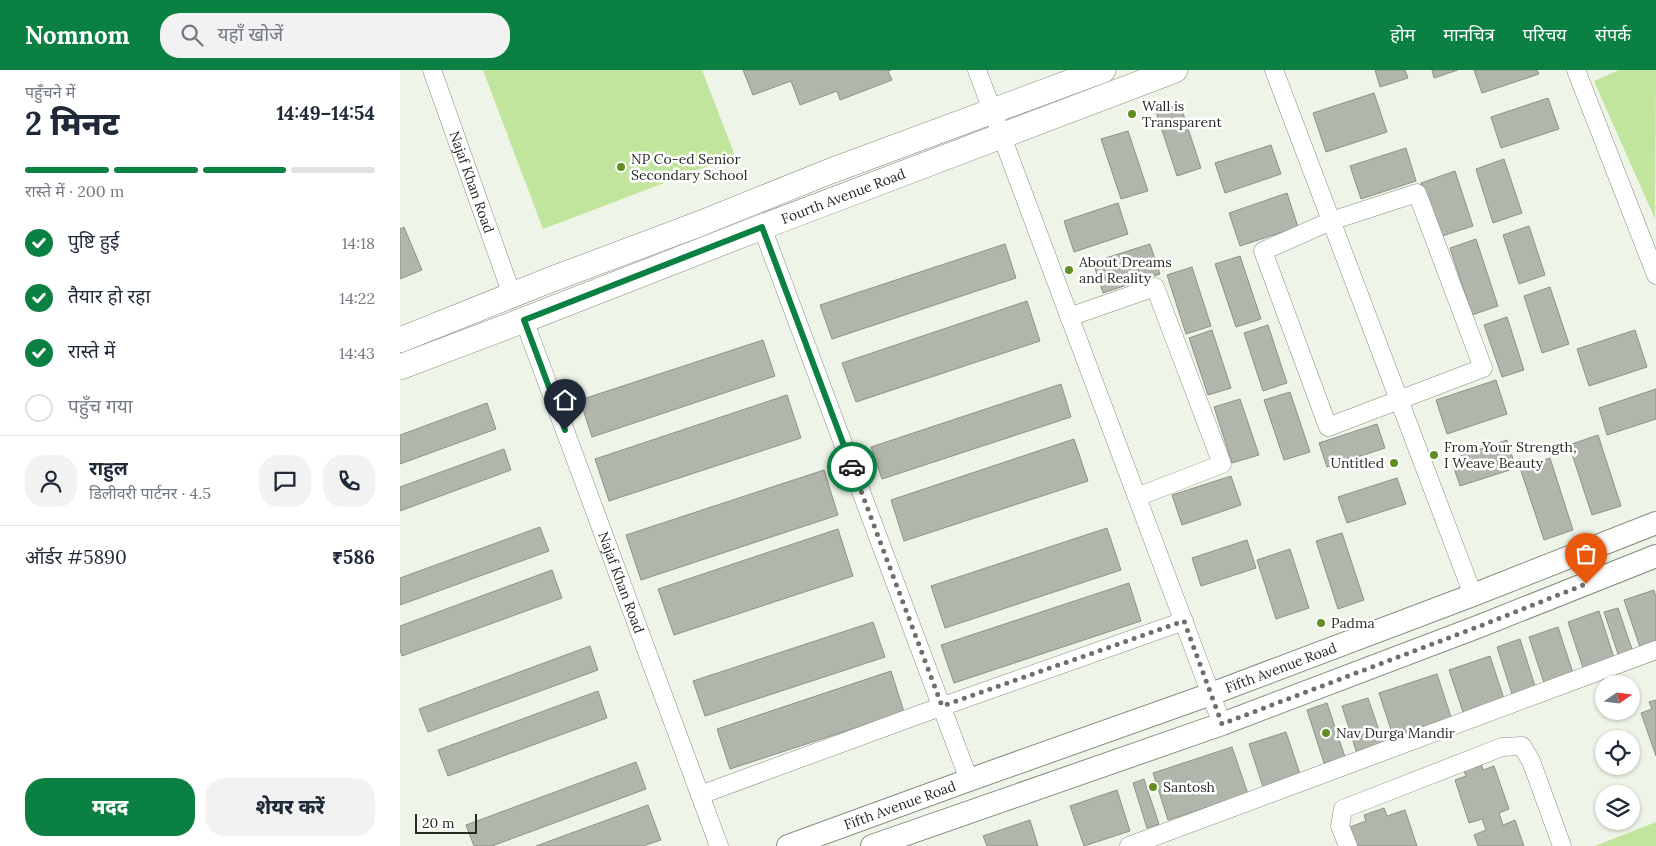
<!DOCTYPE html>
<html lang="hi">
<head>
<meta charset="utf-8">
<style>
  :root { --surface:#fff; --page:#f2f2f3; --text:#1f2937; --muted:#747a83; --line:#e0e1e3; --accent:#0b8043 }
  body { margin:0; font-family:Lora,"Noto Sans Devanagari",serif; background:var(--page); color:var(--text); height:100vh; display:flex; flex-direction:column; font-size:19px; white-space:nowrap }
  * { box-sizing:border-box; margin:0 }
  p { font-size:16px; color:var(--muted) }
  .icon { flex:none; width:28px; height:28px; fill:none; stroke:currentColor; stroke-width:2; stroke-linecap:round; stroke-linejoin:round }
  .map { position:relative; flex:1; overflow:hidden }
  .drawer { display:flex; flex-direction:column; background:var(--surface); width:400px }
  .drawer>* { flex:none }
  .needle { width:32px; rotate:76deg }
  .tools { position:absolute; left:1195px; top:605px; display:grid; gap:10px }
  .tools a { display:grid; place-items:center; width:45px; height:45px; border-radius:50%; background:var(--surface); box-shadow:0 1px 4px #0004; font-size:25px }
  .scale { position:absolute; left:15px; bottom:12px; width:62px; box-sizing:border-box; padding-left:5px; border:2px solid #272925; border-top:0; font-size:14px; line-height:18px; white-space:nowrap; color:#272925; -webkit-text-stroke:4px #fff; paint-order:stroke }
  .pin { position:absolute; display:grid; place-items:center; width:42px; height:42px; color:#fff; margin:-51px -21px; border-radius:50% 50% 50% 0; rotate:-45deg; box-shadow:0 0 5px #0007 }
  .pin .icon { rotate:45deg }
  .courier { position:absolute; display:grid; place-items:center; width:50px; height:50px; margin:-25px; border:4px solid #0b8043; border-radius:50%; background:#fff; color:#222; box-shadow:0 1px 6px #0007 }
  .head em { font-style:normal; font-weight:800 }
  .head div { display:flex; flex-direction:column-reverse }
  .head { display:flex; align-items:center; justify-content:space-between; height:85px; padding:0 25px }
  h1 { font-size:32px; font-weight:800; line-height:38px }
  .bar { display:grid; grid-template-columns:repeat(4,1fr); gap:8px 5px; align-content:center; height:60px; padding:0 25px }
  .bar i { height:6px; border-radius:4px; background:var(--line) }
  .bar .selected { background:var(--accent) }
  .bar p { grid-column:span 4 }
  .line { display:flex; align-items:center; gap:12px; padding:0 25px; border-top:1px solid var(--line) }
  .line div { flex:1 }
  .round { display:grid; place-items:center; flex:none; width:52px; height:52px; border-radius:20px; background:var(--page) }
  ol { padding:0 25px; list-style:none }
  li { display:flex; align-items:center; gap:15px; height:55px }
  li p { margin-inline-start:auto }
  li .icon { padding:5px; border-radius:50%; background:var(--accent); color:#fff; stroke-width:4 }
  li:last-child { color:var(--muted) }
  li i { width:28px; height:28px; border:2px solid var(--line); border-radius:50% }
  .primary-button { display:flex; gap:10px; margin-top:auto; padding:10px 25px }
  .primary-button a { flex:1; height:58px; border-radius:20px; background:var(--accent); color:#fff; font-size:20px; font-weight:800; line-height:58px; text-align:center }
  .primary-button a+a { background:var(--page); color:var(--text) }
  header { display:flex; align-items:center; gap:30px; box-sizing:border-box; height:70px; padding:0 25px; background:var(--accent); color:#fff }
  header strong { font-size:24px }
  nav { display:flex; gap:28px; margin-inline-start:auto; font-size:18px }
  .search { width:350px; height:45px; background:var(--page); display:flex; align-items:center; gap:12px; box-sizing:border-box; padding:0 18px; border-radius:20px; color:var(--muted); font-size:19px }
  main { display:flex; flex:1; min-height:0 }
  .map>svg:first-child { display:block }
  .green { fill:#c1e59c }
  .building { fill:#b0b6ab; stroke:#8d9388 }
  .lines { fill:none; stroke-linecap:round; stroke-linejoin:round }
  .minor-casing { stroke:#868c81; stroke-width:19 }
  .tertiary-casing { stroke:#868c81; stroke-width:24 }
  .secondary-casing { stroke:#868c81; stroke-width:26 }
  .minor { stroke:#fff; stroke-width:18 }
  .tertiary { stroke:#fff; stroke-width:22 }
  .secondary { stroke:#fff; stroke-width:25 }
  .done { stroke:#6d7069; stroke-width:5; stroke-dasharray:0 9 }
  .route { stroke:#0b8043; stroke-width:6 }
  .poi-dot { fill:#638f22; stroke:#fff; stroke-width:2 }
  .labels { text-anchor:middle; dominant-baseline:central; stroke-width:5; stroke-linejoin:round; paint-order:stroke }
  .poi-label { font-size:14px; fill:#272925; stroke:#fff; text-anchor:start }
  .street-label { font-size:14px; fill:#272925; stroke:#fff }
</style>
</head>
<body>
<header>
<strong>Nomnom</strong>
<div class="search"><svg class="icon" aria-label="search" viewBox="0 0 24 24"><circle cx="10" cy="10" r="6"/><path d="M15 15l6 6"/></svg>यहाँ खोजें</div>
<nav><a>होम</a><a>मानचित्र</a><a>परिचय</a><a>संपर्क</a></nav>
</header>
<main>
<section class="drawer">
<div class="head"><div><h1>2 मिनट</h1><p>पहुँचने में</p></div><em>14:49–14:54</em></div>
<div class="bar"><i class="selected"></i><i class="selected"></i><i class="selected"></i><i></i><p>रास्ते में · 200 m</p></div>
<ol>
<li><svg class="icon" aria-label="check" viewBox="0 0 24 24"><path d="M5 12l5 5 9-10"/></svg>पुष्टि हुई<p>14:18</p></li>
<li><svg class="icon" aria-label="check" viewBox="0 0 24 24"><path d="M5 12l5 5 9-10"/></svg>तैयार हो रहा<p>14:22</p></li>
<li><svg class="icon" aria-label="check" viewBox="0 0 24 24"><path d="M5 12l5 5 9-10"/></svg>रास्ते में<p>14:43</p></li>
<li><i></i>पहुँच गया</li>
</ol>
<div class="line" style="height:90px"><a class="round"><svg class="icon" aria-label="person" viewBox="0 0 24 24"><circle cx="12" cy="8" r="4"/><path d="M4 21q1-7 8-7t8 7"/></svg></a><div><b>राहुल</b><p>डिलीवरी पार्टनर · 4.5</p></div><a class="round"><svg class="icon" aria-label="chat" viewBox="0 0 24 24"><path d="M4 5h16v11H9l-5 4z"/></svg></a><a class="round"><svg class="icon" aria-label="phone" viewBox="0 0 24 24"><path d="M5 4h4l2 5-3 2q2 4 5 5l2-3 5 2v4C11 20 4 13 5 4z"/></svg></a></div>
<div class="line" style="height:65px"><div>ऑर्डर #5890</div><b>₹586</b></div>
<div class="primary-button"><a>मदद</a><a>शेयर करें</a></div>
</section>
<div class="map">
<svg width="1256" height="776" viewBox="0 0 1256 776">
  <rect width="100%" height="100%" fill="#eef4e8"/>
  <path class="green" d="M83 0H302L335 86 143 159Z
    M1219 0H1256L1255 149 1194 11Z
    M1256 752V776H1195Z"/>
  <path class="building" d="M343 0H491L488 1 492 10 440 30 437 21 400 35 391 11 353 25Z
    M975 0H1005L1008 8 980 17Z
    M1032 0H1058L1034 8Z
    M1074 0H1137L1139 4 1082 23Z
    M974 23 987 62 926 82 913 43Z
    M1148 28 1159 59 1101 78 1091 47Z
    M780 34 801 98 777 106 756 42Z
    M728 61 748 121 721 129 701 69Z
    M871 75 881 104 825 123 815 93Z
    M1006 78 1016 111 961 129 950 96Z
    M1104 89 1122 143 1093 153 1076 99Z
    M1055 101 1073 156 1039 167 1021 113Z
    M887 123 898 157 840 176 829 143Z
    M718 133 728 164 674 182 664 151Z
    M1129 156 1145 205 1119 214 1103 165Z
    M4 157 22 200 0 209V159Z
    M1076 169 1098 236 1072 245 1050 178Z
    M605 174 616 208 432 269 420 235Z
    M750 174 760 204 703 223 693 192Z
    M840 186 861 249 836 257 815 194Z
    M792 197 811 256 786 264 767 205Z
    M1150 217 1169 274 1142 283 1124 226Z
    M627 231 640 271 456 332 442 293Z
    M1107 247 1124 300 1102 307 1084 255Z
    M868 255 887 313 863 321 844 263Z
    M812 260 831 318 808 325 789 268Z
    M1235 260 1247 297 1189 316 1177 279Z
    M363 270 375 306 192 367 180 330Z
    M1096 310 1107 344 1047 364 1036 330Z
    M661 314 671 347 482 409 471 377Z
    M1256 319V349L1207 365 1199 338Z
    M890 322 910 382 884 390 864 330Z
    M387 325 401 368 209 431 195 389Z
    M840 329 859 385 832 393 814 337Z
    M87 333 96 359 0 394V365Z
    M977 354 985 378 927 397 919 373Z
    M1198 365 1221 436 1192 445 1169 375Z
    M674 369 688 411 504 471 491 430Z
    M1107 370 1116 398 1060 416 1051 389Z
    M104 379 111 400 0 441V417Z
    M1150 388 1173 460 1144 470 1120 398Z
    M424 400 438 445 241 510 226 465Z
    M831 406 841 435 782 455 772 425Z
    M997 408 1006 434 947 453 938 427Z
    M140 457 149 481 0 535V508Z
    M707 458 721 500 545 558 531 516Z
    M438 459 453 506 274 565 258 519Z
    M942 463 964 530 938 539 916 471Z
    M847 470 856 498 801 516 792 488Z
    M890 479 909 538 876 549 857 490Z
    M152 500 162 528 2 586 0 580V556Z
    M729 513 741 551 554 613 541 575Z
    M1254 520 1256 527V578L1242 583 1224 530Z
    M1218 538 1233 582 1219 587 1204 542Z
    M1199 541 1215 591 1184 601 1168 552Z
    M473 552 485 587 305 646 293 611Z
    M1158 557 1174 606 1145 616 1129 567Z
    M1120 569 1135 616 1112 624 1097 577Z
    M190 576 198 600 28 662 19 639Z
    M1090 586 1106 635 1065 648 1049 600Z
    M491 601 504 642 330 699 317 659Z
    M1037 604 1052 650 994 669 979 623Z
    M198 621 207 648 48 706 38 680Z
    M968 628 985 678 958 687 942 636Z
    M1256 630V686L1241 643 1252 639 1249 632Z
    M927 633 945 687 924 693 907 640Z
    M886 662 900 704 863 717 849 674Z
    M832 677 848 724 768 750 753 703Z
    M236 692 246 719 92 776H74L66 755Z
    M1081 693 1083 700 1094 696 1109 739 1099 743 1103 755 1115 750 1124 776H1078L1074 765 1086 760 1082 749 1069 753 1055 710 1066 706 1063 699Z
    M744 709 759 754 747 758 733 713Z
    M717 720 730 761 684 776 670 736Z
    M248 735 261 770 243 776H136Z
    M984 738 987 746 1005 740 1017 776H957L950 757 966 751 964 745Z
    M630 750 638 776H587L583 766Z"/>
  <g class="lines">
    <g class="minor-casing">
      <g id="minor">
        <path id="s1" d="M32 0 112 225"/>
        <path d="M577 0 822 654"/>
        <path d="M874 0 1073 525"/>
        <path d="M1176 0 1256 205"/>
        <path d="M1017 123 1083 298 928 357 863 181 931 151Z"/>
        <path d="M362 157 569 710"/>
        <path d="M669 247 755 217 822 394 737 427"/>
        <path id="s2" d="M124 250 319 776"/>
        <path d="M300 725 518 645 784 551"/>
        <path d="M729 776 1256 580"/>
        <path d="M948 776 940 756 943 739 1102 677 1122 676 1131 691 1162 776"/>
      </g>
    </g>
    <g class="tertiary-casing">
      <g id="tertiary">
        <path id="s3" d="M388 776 569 710 811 624 1073 525 1256 453"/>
        <path d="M472 776 822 654 1080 556 1256 486"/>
      </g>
    </g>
    <g class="secondary-casing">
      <g id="secondary">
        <path d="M0 270 147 211 299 154 428 102 703 0"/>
        <path id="s4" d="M0 297 124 250 362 157 775 0"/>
      </g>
    </g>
    <use href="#minor" class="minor"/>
    <use href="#tertiary" class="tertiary"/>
    <use href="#secondary" class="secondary"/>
  </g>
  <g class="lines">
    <path class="done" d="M452 397 542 636 784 551 822 654 1080 556 1186 514"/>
    <path class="route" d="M165 360 124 250 362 157 452 397"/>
  </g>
  <g class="poi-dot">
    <circle cx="732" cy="44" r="5"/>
    <circle cx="221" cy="97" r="5"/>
    <circle cx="669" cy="200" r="5"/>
    <circle cx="1034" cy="385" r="5"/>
    <circle cx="994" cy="393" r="5"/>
    <circle cx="921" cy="553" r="5"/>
    <circle cx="926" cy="663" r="5"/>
    <circle cx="753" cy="717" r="5"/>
  </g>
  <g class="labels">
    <g class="poi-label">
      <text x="742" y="36">Wall is<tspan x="742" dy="16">Transparent</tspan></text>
      <text x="231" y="89">NP Co-ed Senior<tspan x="231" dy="16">Secondary School</tspan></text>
      <text x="679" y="192">About Dreams<tspan x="679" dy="16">and Reality</tspan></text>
      <text x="1044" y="377">From Your Strength,<tspan x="1044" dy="16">I Weave Beauty</tspan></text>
      <text x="984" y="393" text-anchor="end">Untitled</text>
      <text x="931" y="553">Padma</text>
      <text x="936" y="663">Nav Durga Mandir</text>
      <text x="763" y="717">Santosh</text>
    </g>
    <g class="street-label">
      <text stroke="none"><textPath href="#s1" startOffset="119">Najaf Khan Road</textPath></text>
      <text stroke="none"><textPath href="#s4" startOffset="475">Fourth Avenue Road</textPath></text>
      <text stroke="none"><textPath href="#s2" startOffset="280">Najaf Khan Road</textPath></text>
      <text stroke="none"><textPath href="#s3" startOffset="524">Fifth Avenue Road</textPath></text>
      <text stroke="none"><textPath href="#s3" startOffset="119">Fifth Avenue Road</textPath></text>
    </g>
  </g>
</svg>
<div class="tools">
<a><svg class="needle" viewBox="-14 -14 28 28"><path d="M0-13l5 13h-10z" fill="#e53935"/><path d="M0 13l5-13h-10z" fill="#747a83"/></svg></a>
<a><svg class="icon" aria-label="locate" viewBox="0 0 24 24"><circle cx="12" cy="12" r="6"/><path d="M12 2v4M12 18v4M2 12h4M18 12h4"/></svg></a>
<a><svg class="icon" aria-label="layers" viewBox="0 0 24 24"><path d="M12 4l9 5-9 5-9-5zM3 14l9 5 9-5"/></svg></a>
</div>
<div class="scale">20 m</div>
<div class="pin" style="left:1186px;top:514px;background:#ea580c"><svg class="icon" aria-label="bag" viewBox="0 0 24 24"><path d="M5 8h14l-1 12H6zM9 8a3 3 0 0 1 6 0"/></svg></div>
<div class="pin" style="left:165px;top:360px;background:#1f2937"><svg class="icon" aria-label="home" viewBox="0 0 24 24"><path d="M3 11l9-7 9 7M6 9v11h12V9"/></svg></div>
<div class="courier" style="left:452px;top:397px"><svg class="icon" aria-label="car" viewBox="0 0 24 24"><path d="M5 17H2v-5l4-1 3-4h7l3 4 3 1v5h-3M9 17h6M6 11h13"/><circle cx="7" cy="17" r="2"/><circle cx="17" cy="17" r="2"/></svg></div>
</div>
</main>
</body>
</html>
